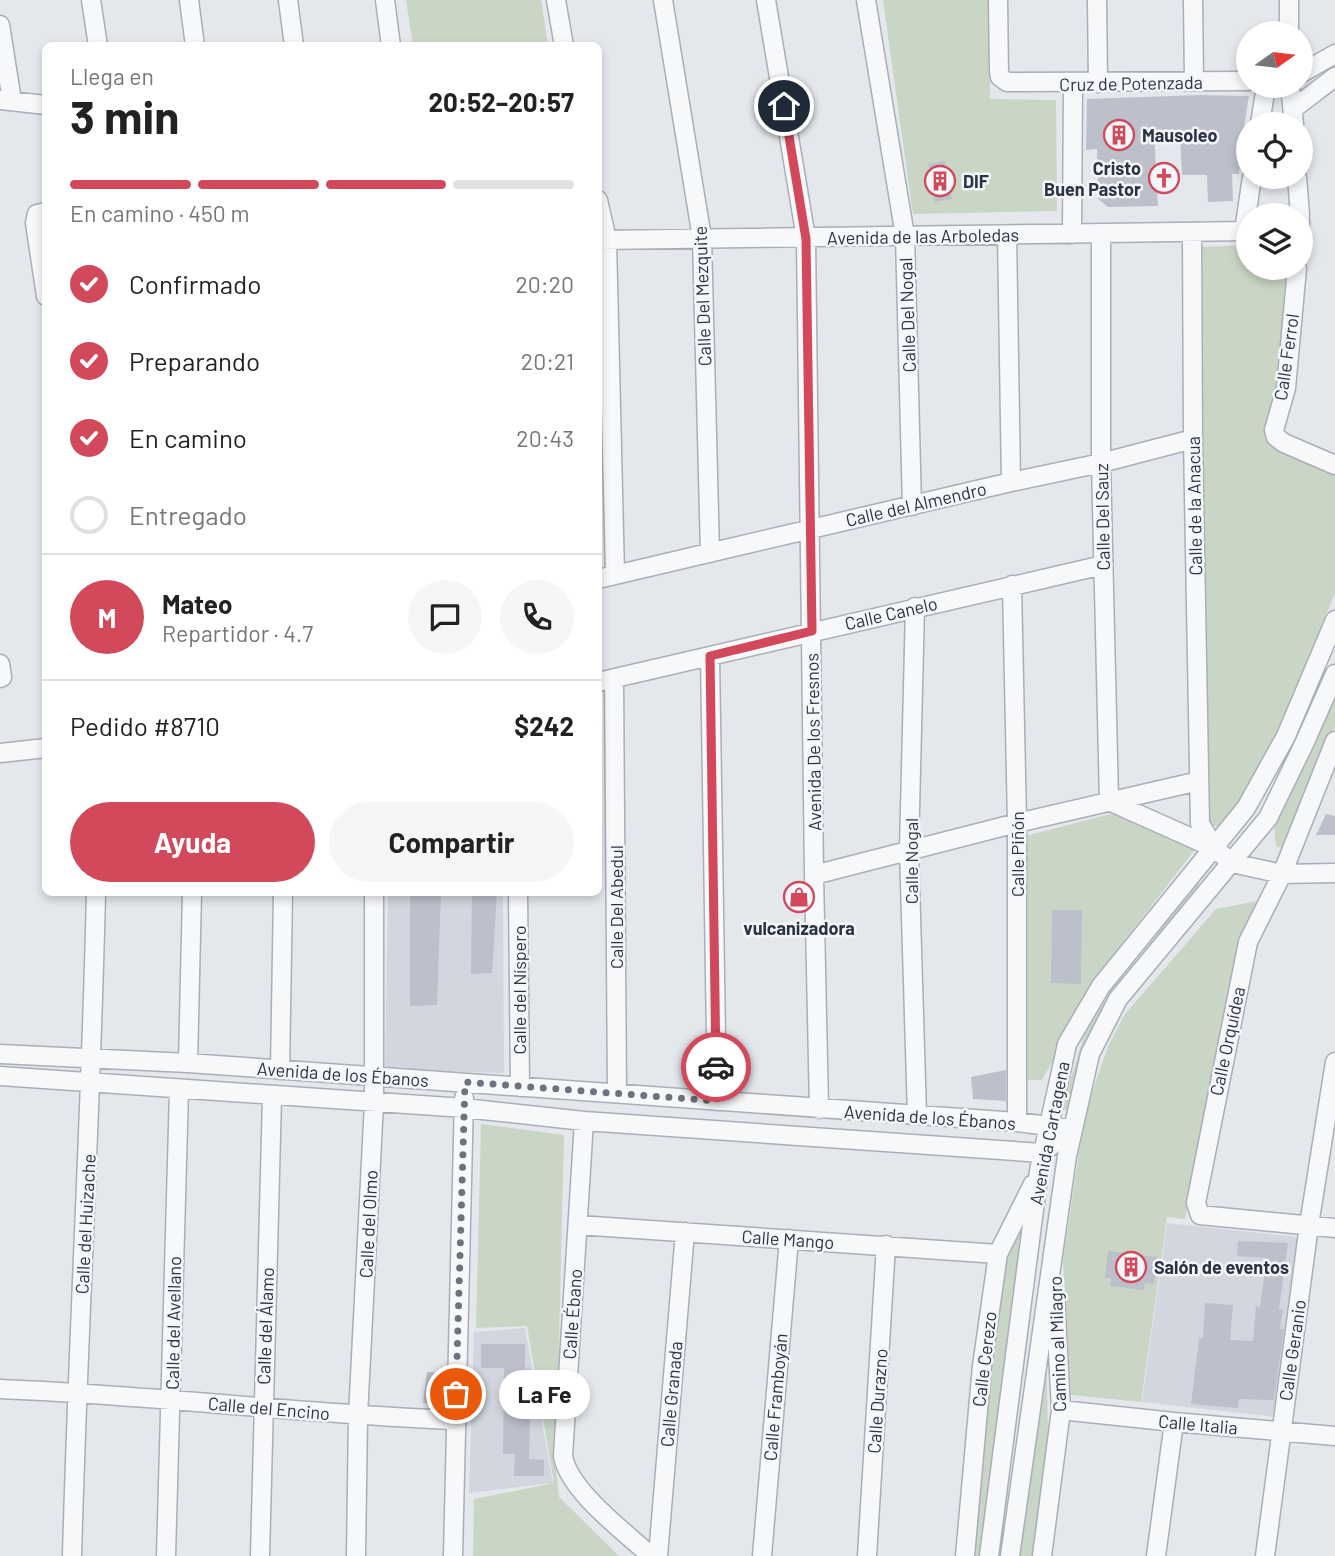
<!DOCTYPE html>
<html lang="es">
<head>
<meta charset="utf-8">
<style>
  :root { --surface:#fff; --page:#f6f6f6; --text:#222; --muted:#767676; --line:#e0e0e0; --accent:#d1495b }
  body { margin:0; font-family:Barlow,sans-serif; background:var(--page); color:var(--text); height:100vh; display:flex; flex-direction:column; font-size:26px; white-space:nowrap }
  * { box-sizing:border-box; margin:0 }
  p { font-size:23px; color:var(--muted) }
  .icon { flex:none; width:38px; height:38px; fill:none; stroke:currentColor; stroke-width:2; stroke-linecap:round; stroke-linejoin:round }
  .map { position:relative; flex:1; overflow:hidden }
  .details { position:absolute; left:42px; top:42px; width:560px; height:854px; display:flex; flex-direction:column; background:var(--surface); border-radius:10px; box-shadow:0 4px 10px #0003 }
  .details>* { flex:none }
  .needle { width:46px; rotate:76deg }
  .fabs { position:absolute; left:1236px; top:21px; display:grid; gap:14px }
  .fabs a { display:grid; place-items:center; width:77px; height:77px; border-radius:50%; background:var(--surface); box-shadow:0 4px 10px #0003; font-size:35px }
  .pin { position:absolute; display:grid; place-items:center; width:60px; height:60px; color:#fff; margin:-30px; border:4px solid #fff; border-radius:50%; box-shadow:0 2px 7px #0007 }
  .courier { position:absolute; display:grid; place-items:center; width:70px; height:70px; margin:-35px; border:5px solid #d1495b; border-radius:50%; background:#fff; color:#222; box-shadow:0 2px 9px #0007 }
  .bubble { position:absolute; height:49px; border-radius:24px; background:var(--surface); box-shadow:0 4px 10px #0003; font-size:23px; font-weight:700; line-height:49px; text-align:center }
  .overview em { font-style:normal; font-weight:700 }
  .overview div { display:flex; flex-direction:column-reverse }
  .overview { display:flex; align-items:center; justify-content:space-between; height:119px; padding:0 28px }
  h1 { font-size:46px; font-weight:700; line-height:52px }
  .bar { display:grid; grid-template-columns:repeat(4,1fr); gap:10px 7px; align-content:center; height:84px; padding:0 28px }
  .bar i { height:9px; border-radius:5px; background:var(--line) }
  .bar .active { background:var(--accent) }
  .bar p { grid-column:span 4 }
  .line { display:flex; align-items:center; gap:18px; padding:0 28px; border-top:2px solid var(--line) }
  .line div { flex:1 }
  .round { display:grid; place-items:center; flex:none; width:74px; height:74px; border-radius:37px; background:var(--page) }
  ol { padding:0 28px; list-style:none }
  li { display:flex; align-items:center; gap:21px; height:77px }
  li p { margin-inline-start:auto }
  li .icon { padding:7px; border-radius:50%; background:var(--accent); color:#fff; stroke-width:4 }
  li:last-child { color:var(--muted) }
  li i { width:38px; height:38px; border:4px solid var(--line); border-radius:50% }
  .action { display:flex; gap:14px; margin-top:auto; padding:14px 28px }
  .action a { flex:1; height:80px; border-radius:42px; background:var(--accent); color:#fff; font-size:28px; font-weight:700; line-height:80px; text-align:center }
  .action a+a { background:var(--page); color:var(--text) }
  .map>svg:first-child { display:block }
  .built { fill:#d2d6de }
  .green { fill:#c9d6c5 }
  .building { fill:#bbc0ca }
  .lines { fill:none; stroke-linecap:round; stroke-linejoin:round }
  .minor-casing { stroke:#a9aeb7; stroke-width:21 }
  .minor { stroke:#f7f8fa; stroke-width:18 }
  .done { stroke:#6c737f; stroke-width:7; stroke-dasharray:0 12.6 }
  .route { stroke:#d1495b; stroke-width:9 }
  .labels { text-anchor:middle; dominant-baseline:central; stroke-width:5; stroke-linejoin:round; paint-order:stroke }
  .street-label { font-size:18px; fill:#2b3445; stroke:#f4f6f9 }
  .poi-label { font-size:18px; font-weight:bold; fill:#2b3445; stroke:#f4f6f9; text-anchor:start }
</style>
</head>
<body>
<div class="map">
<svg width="1335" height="1556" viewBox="0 0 1335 1556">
  <rect width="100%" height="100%" fill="#e4e7ec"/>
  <path class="built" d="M388 893H503L504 1073 385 1070Z
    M1167 1223 1298 1237 1277 1417 1142 1402Z
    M525 1328 553 1483 469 1493 474 1332Z"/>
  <path class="green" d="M406 0H541L548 45H413Z
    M883 0H989L990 99 1056 100 1057 211 913 214Z
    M1248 245V268H1286L1279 381 1267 440 1335 474V592L1294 697 1249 785 1221 827 1210 825 1198 247Z
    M1335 694V726L1297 820 1282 848 1276 846 1274 827Z
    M1118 812 1197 847 1109 960 1042 1080H1026V836Z
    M1208 882 1116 999 1069 1109 1061 1110 1085 1033 1105 1001 1196 884Z
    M1258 901 1241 939 1185 1219 1167 1217 1141 1402 1071 1395 1063 1260 1085 1112 1109 1044 1125 1014 1216 909Z
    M481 1124 564 1135 556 1467 559 1497 619 1556H473L474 1499 554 1483 527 1326 476 1328Z
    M1029 1200 983 1556H969L986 1367 1005 1254Z
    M1046 1333 1048 1434 1034 1556H1015Z"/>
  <path class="building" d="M1200 95 1249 96 1242 139 1239 174H1232L1233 201 1208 202 1207 175H1182L1180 132H1154L1158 206 1108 207 1098 199 1097 149 1086 150 1087 99Z
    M945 161 952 199 935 202 928 164Z
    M1326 814 1335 816V835H1316Z
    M410 892H441L437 1005 410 1006Z
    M472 892H497L492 973 471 974Z
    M1052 910H1082L1081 984 1051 983Z
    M1006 1070V1101L973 1099 971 1077Z
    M1238 1241 1288 1243 1279 1309H1283L1280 1329H1284L1274 1400 1239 1399 1238 1408 1191 1404 1199 1338H1203L1205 1303 1233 1305 1230 1340 1253 1341 1256 1306 1260 1307 1267 1258 1237 1256Z
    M1108 1251 1157 1257 1154 1284 1145 1283 1144 1290 1110 1286 1111 1278H1105Z
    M481 1344H525V1369H531L529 1459 544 1460V1476H514L515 1454H503L504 1368H481Z
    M427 1372 446 1373 445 1404 423 1403Z"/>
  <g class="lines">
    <g class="minor-casing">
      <path id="minor" d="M91 0 98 46
        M189 0 195 46
        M288 0 294 46
        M385 0 391 46
        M556 0 564 46
        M663 0 702 238 710 553
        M766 0 806 238 814 875 819 1109
        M866 0 905 236 912 506
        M998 0 999 71 1000 77 1007 82 1248 81
        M1097 0 1098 83
        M1193 0 1194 81
        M1289 0V33
        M0 25 12 101
        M1300 74 1335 54
        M1290 86 1294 124
        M0 100 46 105
        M1293 109 1335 77
        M1260 124 1266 86
        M1297 177 1300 215
        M598 200 607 240 615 575
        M46 212 37 214 35 223 46 296
        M1300 219V238
        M1244 231 1252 177
        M1192 232 1193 439 1200 824 1214 847
        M1072 234 1073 84
        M1101 234V463L1109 801 1214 848 1232 863 1282 874 1335 873
        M1007 235 1011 482
        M598 240 1248 231
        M1297 268 1286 388 1274 430 1276 437 1284 443 1335 465
        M598 579 1011 482 1101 463 1193 439
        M1012 585 1017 823V1122
        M915 607 909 850 917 1115
        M710 656 717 1101
        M0 664 2 677 0 678
        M614 679 617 1093
        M598 682 1103 565
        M1335 741 1282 874 1248 942 1196 1203 1200 1215 1335 1228
        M0 753 46 748
        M814 875 1017 823 1199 781
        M518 892 520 1087
        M0 1054 188 1063 1017 1122 1072 1129
        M188 1063 192 892
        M280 1070 283 892
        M0 1076 464 1108 584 1121 1042 1153 1072 1129
        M584 1121 563 1456C569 1491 625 1532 651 1556
        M578 1225 998 1254
        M0 1389C152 1395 303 1414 455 1420
        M1061 1410 1174 1422 1335 1436
        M72 1556C78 1335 91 1114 96 892
        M166 1556 179 1090
        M260 1556 272 1097
        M356 1556 358 1416 374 1103V892
        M453 1556 464 1098
        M658 1556 685 1232
        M762 1556 789 1239
        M867 1556 886 1245
        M965 1556 982 1366 998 1254 1033 1184
        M989 1556 1039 1171 1067 1044 1101 986 1246 808 1286 736 1335 620
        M1010 1556 1067 1156 1090 1054 1118 999 1268 818 1304 744 1335 674
        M1042 1556 1061 1410 1055 1295
        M1156 1556 1174 1422
        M1265 1556 1309 1225 1335 1062"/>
    </g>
    <use href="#minor" class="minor"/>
  </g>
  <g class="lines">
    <path class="done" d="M456 1394 465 1082 717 1101 716 1067"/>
    <path class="route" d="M716 1067 710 656 812 631 806 239 784 106"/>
  </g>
  <defs>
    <g id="building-ring" transform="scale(1.575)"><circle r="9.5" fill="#f4f6f9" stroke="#d1495b" stroke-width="1.5"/><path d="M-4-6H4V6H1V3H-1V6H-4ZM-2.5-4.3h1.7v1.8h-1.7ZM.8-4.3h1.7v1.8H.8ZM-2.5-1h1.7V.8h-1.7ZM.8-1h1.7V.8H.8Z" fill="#d1495b"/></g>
    <g id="church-ring" transform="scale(1.575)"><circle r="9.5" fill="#f4f6f9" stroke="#d1495b" stroke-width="1.5"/><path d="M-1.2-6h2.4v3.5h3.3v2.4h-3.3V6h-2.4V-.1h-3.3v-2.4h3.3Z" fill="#d1495b"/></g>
    <g id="shop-ring" transform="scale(1.575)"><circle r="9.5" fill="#f4f6f9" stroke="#d1495b" stroke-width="1.5"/><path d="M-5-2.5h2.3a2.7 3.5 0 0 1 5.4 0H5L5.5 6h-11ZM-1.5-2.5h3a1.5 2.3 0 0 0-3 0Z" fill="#d1495b"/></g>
  </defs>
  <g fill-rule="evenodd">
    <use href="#building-ring" x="1119" y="135"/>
    <use href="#church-ring" x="1164" y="178"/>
    <use href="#building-ring" x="940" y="181"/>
    <use href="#shop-ring" x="799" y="897"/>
    <use href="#building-ring" x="1131" y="1267"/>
  </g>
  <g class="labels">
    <g class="street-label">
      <text transform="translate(1131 83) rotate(-1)">Cruz de Potenzada</text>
      <text transform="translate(923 236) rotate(-1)">Avenida de las Arboledas</text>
      <text transform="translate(702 296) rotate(-92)">Calle Del Mezquite</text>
      <text transform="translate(907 315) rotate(-92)">Calle Del Nogal</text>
      <text transform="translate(1286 357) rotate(-82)">Calle Ferrol</text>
      <text transform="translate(916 504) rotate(-13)">Calle del Almendro</text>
      <text transform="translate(1194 506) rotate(-91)">Calle de la Anacua</text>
      <text transform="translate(1102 517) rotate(-91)">Calle Del Sauz</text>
      <text transform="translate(891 613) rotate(-13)">Calle Canelo</text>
      <text transform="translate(813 742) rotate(-91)">Avenida De los Fresnos</text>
      <text transform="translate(1017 854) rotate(-90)">Calle Piñón</text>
      <text transform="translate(911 861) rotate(-90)">Calle Nogal</text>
      <text transform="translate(616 907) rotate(-90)">Calle Del Abedul</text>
      <text transform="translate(519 990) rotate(-90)">Calle del Níspero</text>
      <text transform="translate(1227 1041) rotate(-78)">Calle Orquídea</text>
      <text transform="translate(343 1074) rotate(4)">Avenida de los Ébanos</text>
      <text transform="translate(930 1117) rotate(4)">Avenida de los Ébanos</text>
      <text transform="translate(1049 1133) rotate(-79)">Avenida Cartagena</text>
      <text transform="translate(85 1224) rotate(-87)">Calle del Huizache</text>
      <text transform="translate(368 1224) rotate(-87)">Calle del Olmo</text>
      <text transform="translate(788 1239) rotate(4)">Calle Mango</text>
      <text transform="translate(572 1314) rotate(-86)">Calle Ébano</text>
      <text transform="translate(173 1323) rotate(-89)">Calle del Avellano</text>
      <text transform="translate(265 1326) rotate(-88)">Calle del Álamo</text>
      <text transform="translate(1057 1344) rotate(-92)">Camino al Milagro</text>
      <text transform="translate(1292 1350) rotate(-82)">Calle Geranio</text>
      <text transform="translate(984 1359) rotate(-83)">Calle Cerezo</text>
      <text transform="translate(671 1394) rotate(-85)">Calle Granada</text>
      <text transform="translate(775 1397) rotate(-85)">Calle Framboyán</text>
      <text transform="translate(877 1401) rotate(-86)">Calle Durazno</text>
      <text transform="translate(269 1408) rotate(5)">Calle del Encino</text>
      <text transform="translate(1198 1424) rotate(5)">Calle Italia</text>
    </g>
    <g class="poi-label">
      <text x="1142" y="135">Mausoleo</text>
      <text x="1141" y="168" text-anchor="end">Cristo<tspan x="1141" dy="21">Buen Pastor</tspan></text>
      <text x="963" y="181">DIF</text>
      <text x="799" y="928" text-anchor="middle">vulcanizadora</text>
      <text x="1154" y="1267">Salón de eventos</text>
    </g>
  </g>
</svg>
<div class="fabs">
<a><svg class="needle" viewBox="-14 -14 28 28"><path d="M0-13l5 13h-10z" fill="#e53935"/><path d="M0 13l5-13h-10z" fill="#767676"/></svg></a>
<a><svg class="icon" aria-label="locate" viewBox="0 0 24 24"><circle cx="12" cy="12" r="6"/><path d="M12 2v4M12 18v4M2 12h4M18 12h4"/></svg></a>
<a><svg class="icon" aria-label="layers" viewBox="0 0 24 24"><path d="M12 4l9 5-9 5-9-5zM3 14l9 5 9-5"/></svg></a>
</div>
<div class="pin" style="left:456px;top:1394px;background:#ea580c"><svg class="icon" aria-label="bag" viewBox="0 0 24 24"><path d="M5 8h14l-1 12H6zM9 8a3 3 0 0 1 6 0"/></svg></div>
<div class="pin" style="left:784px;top:106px;background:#1f2937"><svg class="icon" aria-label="home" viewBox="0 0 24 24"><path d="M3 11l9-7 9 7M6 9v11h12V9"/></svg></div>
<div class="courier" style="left:716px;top:1067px"><svg class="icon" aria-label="car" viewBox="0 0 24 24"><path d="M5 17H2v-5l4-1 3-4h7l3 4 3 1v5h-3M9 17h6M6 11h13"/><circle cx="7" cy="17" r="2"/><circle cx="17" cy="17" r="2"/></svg></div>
<div class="bubble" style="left:499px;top:1370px;width:91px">La Fe</div>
<section class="details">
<div class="overview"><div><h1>3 min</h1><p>Llega en</p></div><em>20:52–20:57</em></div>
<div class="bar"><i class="active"></i><i class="active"></i><i class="active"></i><i></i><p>En camino · 450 m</p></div>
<ol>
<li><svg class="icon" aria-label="check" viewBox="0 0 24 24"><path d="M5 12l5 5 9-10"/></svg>Confirmado<p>20:20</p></li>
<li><svg class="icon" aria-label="check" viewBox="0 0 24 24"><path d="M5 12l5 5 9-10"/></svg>Preparando<p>20:21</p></li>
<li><svg class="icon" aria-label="check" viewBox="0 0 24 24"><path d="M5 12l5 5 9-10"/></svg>En camino<p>20:43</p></li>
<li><i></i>Entregado</li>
</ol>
<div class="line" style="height:126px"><b class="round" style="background:var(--accent);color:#fff">M</b><div><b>Mateo</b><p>Repartidor · 4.7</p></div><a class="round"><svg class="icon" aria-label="chat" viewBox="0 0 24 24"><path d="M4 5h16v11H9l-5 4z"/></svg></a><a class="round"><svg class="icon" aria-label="phone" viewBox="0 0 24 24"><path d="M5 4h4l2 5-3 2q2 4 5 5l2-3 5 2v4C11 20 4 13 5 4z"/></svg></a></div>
<div class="line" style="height:91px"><div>Pedido #8710</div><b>$242</b></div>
<div class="action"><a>Ayuda</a><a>Compartir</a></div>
</section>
</div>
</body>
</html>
